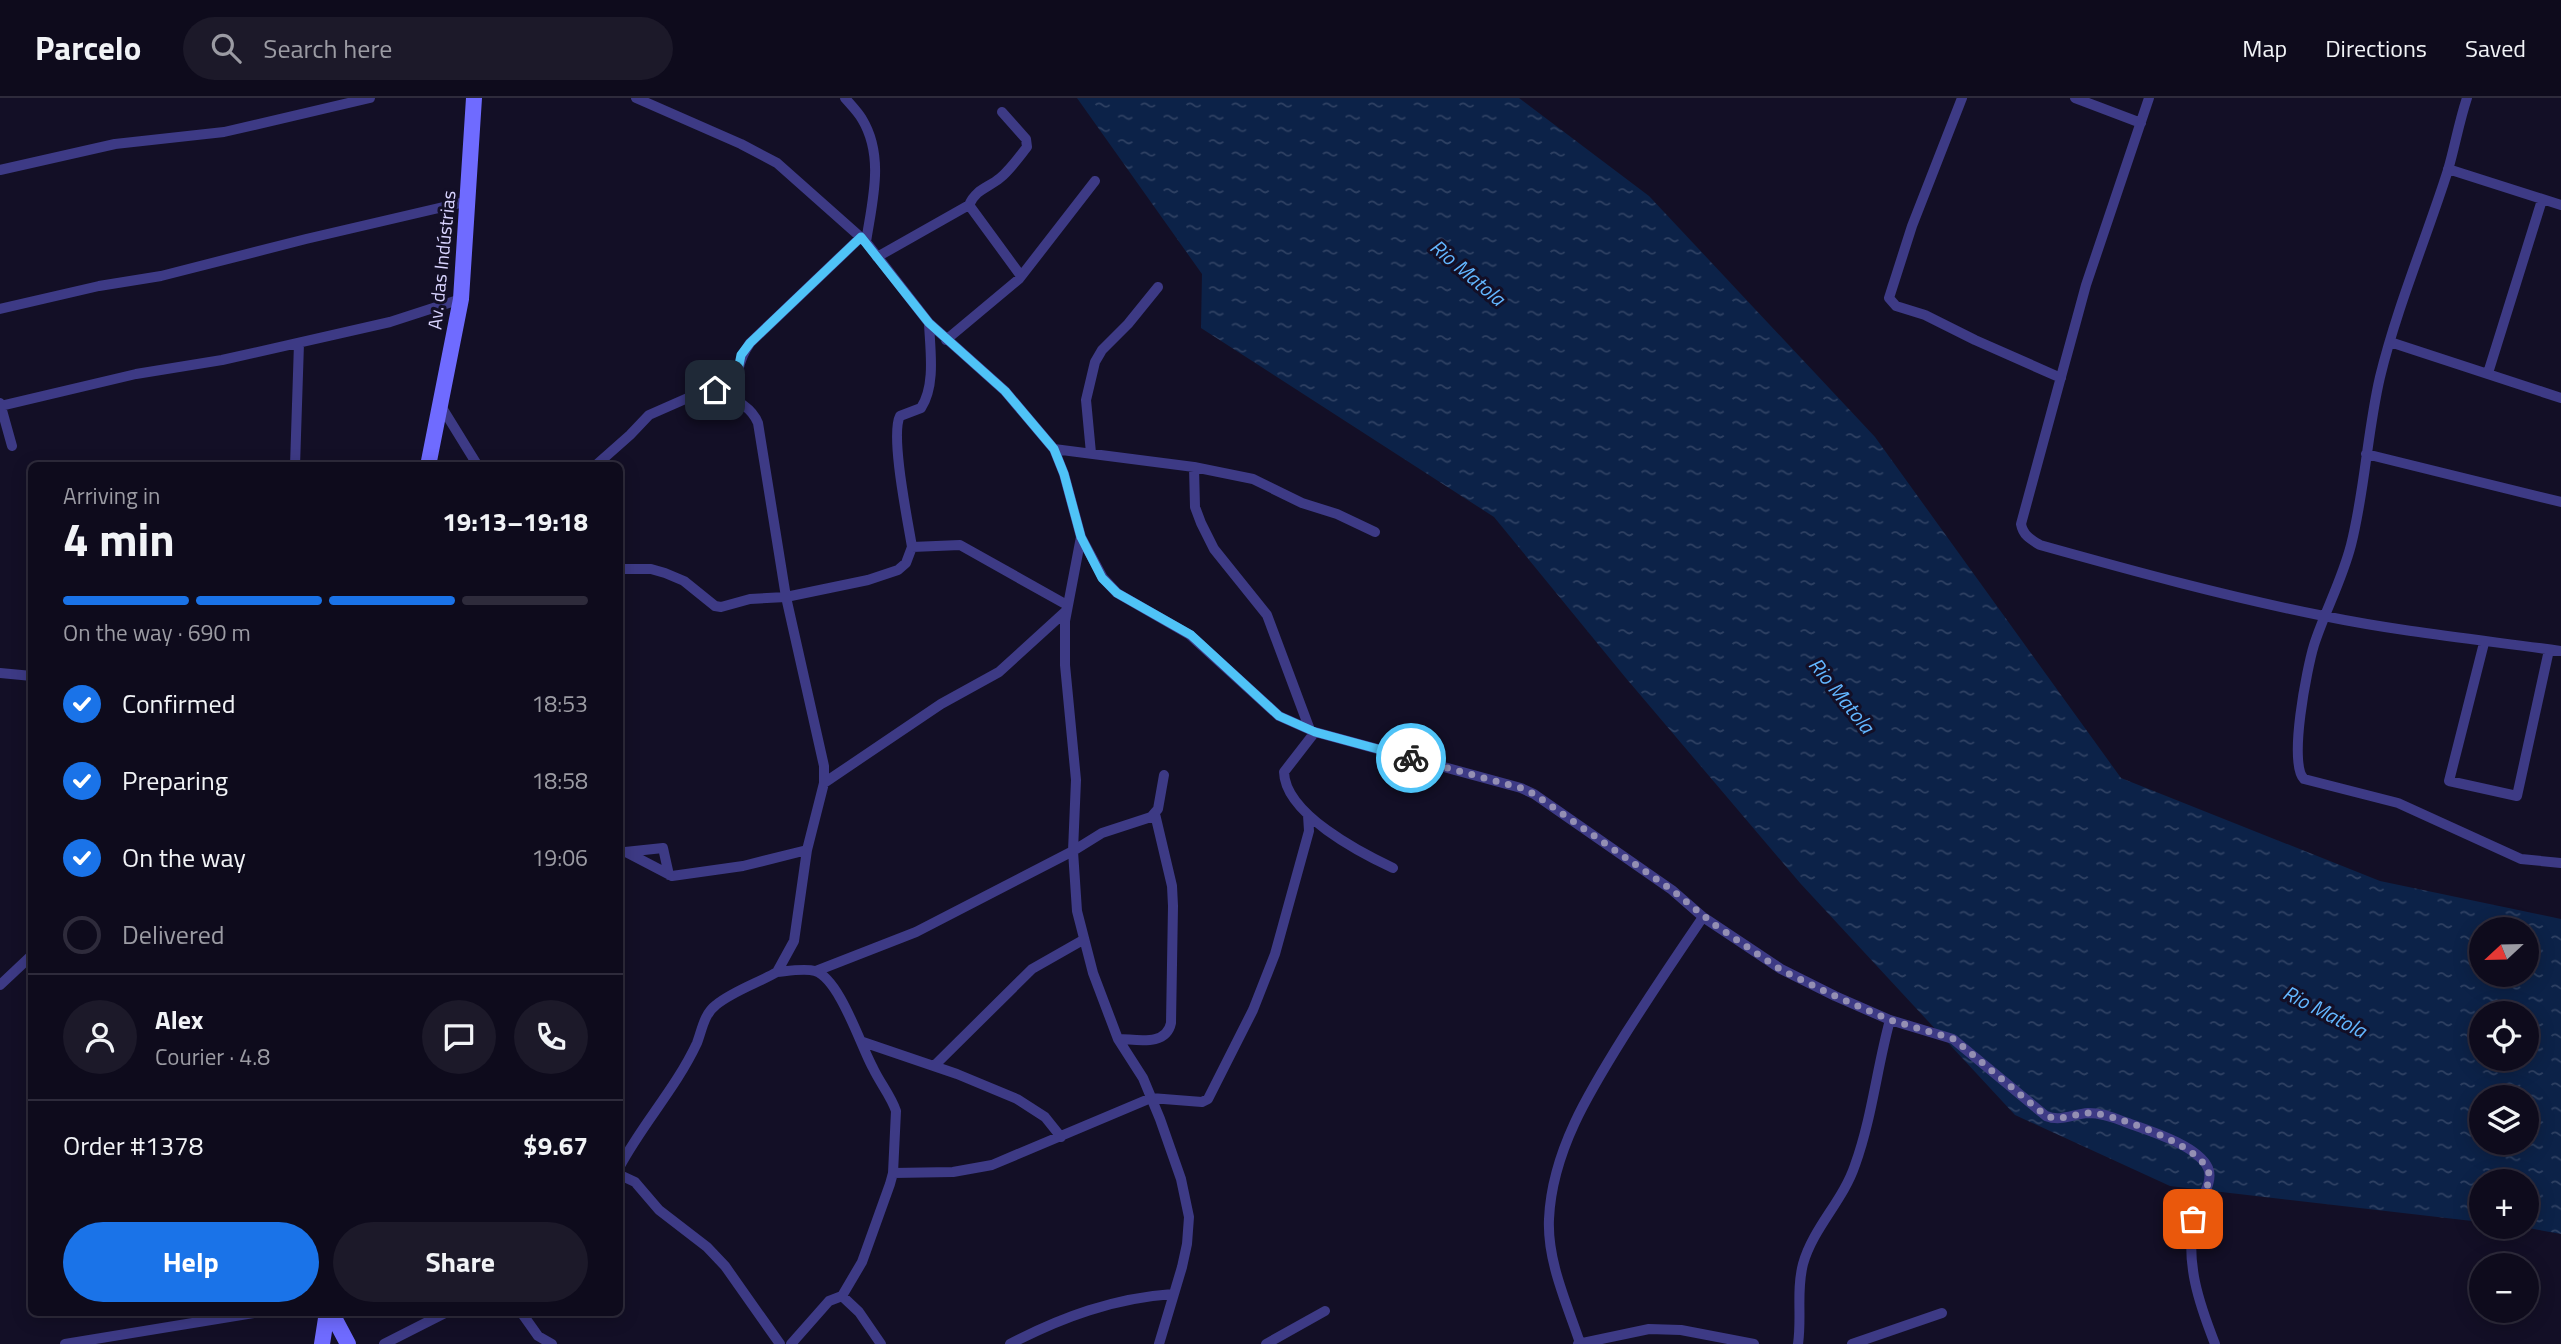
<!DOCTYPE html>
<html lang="en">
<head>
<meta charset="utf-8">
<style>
  :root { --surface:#0e0b1c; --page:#1c1929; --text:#f1f3f6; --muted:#9b9ba3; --line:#2e2b3b; --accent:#1a73e8 }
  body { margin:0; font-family:"Titillium Web",sans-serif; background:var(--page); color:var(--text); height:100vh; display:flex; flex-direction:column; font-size:26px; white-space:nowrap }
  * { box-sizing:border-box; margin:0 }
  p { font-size:23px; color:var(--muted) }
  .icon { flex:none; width:38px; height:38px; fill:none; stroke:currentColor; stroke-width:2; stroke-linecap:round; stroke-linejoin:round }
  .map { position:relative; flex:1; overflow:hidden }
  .side { position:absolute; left:28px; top:364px; width:595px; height:854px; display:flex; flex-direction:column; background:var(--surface); border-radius:10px; box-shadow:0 4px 18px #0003,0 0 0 2px var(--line) }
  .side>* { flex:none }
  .needle { width:46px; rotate:248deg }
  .tools { position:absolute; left:2469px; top:819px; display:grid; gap:14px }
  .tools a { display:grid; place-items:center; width:70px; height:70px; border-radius:50%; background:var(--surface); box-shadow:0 4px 18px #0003,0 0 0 2px var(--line); font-size:35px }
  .pin { position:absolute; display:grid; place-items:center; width:60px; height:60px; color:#fff; margin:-30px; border-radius:14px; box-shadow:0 4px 10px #0006 }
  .courier { position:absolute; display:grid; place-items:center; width:70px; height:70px; margin:-35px; border:5px solid #4fc3f7; border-radius:50%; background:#fff; color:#222; box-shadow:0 2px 9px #0007 }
  .overview em { font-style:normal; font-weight:700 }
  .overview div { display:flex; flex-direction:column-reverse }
  .overview { display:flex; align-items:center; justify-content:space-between; height:119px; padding:0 35px }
  h1 { font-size:46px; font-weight:700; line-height:52px }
  .bar { display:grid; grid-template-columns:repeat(4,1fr); gap:10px 7px; align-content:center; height:84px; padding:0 35px }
  .bar i { height:9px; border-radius:5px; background:var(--line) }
  .bar .selected { background:var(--accent) }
  .bar p { grid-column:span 4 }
  .line { display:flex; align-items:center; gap:18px; padding:0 35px; border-top:2px solid var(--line) }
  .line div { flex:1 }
  .round { display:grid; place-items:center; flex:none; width:74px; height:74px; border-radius:37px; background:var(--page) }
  ol { padding:0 35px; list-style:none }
  li { display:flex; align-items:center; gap:21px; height:77px }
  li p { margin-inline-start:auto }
  li .icon { padding:7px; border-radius:50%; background:var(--accent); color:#fff; stroke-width:4 }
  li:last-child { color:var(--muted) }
  li i { width:38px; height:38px; border:4px solid var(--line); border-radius:50% }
  .button { display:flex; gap:14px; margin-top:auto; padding:14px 35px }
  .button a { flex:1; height:80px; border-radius:42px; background:var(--accent); color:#fff; font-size:28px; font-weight:700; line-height:80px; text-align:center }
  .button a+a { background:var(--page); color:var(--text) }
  header { display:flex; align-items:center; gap:42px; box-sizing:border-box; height:98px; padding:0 35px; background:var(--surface); border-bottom:2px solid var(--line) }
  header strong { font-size:33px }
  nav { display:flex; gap:38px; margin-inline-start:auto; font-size:24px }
  .search { width:490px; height:63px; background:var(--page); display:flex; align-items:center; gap:18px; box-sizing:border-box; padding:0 24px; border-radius:38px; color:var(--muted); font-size:26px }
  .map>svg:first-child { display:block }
  .water { fill:url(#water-ripples); fill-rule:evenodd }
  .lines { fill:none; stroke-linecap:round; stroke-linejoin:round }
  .street { stroke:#3d3a85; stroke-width:10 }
  .secondary { stroke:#6f6bff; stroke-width:16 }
  .done { stroke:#948fb3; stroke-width:7; stroke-dasharray:0 12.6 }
  .route { stroke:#4fc3f7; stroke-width:9 }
  .labels { text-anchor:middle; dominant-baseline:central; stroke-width:6; stroke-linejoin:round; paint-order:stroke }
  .street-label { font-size:19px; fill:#d9d4ff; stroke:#130f26 }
  .water-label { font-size:21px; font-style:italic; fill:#62b6ff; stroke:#130f26 }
</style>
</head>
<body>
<header>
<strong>Parcelo</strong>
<div class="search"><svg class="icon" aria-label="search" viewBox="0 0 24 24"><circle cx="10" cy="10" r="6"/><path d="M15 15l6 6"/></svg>Search here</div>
<nav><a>Map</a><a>Directions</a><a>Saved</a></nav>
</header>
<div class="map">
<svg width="2561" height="1246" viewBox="0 0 2561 1246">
  <defs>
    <pattern id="water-ripples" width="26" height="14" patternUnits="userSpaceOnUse" patternTransform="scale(1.75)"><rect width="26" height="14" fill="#0c2248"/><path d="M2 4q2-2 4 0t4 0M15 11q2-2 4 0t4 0" fill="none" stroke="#2f4163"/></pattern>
  </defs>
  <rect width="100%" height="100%" fill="#130f26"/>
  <path class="water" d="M1077 0H1519L1649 98 1875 339 2121 680 2380 783 2561 821V1136L2523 1129H2527V1083H2482L2481 1124 2170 1088 2015 1017 1800 785 1625 579 1494 419 1201 230 1202 176ZM2482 831H2527V877H2482ZM2482 915H2527V961H2482ZM2482 999H2527V1045H2482Z"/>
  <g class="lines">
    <path class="street" d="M636 0 741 46 777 65 866 144 929 225 1005 293 1054 351 1064 376 1081 439 1065 523V567L1076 682 1073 753 1077 813 1093 875 1118 941 1143 980 1160 1021 1181 1081 1189 1119 1187 1146 1182 1169 1159 1246
      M845 0C851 7 858 14 862 21 885 59 872 104 866 144
      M1962 0 1912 128 1889 200 1896 208 1925 217 1975 242 2061 280
      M2075 0 2141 25
      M2149 0 2086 187 2021 426C2023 437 2030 441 2040 447 2133 473 2228 499 2324 518 2402 534 2482 542 2561 553
      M2467 0C2459 24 2455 48 2448 72 2426 141 2397 209 2380 279 2367 335 2365 392 2351 447 2342 482 2325 513 2314 547 2307 570 2288 666 2304 681L2398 705 2521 761 2561 765
      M2448 71 2561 107
      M0 72 115 46 224 34 370 0
      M969 107 1021 178
      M877 159 969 107C976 91 988 90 1000 80 1010 72 1019 59 1027 49L1026 41 1002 14
      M0 211 99 188 161 178 306 141 469 103
      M946 242 1019 181 1095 83
      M2390 244 2561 300
      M2488 275 2542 102
      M739 303C734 283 738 262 750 245L861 139
      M0 305 12 348
      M1 308 136 276 222 262 390 224 461 201
      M441 308 478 368
      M1054 351 1194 369 1253 381 1302 405 1337 416 1375 434
      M1091 355 1086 302 1095 264 1102 252 1128 226 1158 189
      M2366 356 2561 404
      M295 368 299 245
      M595 368 630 337 649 317 699 295 719 291
      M1194 369 1195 409 1201 425 1214 451 1267 517 1310 632
      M1081 439 1103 480 1117 495 1190 537 1279 618 1315 634 1521 690 1534 696 1672 792 1703 819 1781 871 1835 898 1890 922 1953 941 2046 1018C2061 1024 2073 1016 2088 1015 2100 1015 2113 1019 2125 1024 2147 1032 2198 1047 2208 1070 2215 1086 2196 1105 2194 1120 2185 1165 2199 1205 2215 1246
      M912 449C908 424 890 337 900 318L921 310C936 287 930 251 929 225
      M620 471H651L665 475 684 483 715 508 721 509 750 501 786 499 868 482 898 472 906 465 912 449 960 447 1067 507
      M2484 545 2449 683 2517 698 2549 552
      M0 575 32 578
      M1315 634 1284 674C1285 716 1361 755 1393 770
      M824 685 941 606 999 574 1066 513
      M625 754 663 750 669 777
      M626 754 672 778 743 768 807 752
      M816 873 916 834 1073 753 1102 735 1151 719 1158 711 1164 677
      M777 874C788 873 805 870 815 873 840 881 861 949 873 970 880 985 891 998 896 1013L893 1075 890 1086 862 1164 842 1198
      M0 887 32 857
      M1118 941C1136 941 1166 949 1171 925L1173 808 1172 788 1155 716
      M863 944 957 976 1017 1001 1045 1019 1061 1039
      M934 968 1032 871 1083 842
      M620 1068C643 1025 676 990 697 945 702 932 704 916 716 907 733 893 758 885 777 874L794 843 807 752 824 685V668L786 499 758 325C751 307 731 300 715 292
      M893 1075 953 1074 992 1067 1151 1000 1202 1004 1208 1001 1253 912 1275 856 1309 733 1308 717
      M620 1077 635 1084 659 1112 707 1149 725 1168 780 1246
      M521 1214 538 1238 552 1246
      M1580 1245C1567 1206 1547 1163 1549 1121 1552 1052 1591 991 1626 935 1651 896 1677 857 1703 819
      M65 1246 260 1214
      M384 1246 447 1214
      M791 1246 829 1203 842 1198 859 1214 881 1246
      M1010 1246C1062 1219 1114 1200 1173 1196
      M1266 1246 1325 1213
      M1578 1246 1649 1231 1681 1232 1754 1246
      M1798 1246C1802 1219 1796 1193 1803 1166 1813 1130 1843 1103 1855 1067 1872 1020 1877 969 1890 922
      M1852 1246 1942 1215"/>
    <path class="secondary" d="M428 368 461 201 474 0
      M331 1214 348 1246
      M322 1246 327 1214"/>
  </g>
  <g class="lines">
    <path class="done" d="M1411 660 1521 690 1534 696 1672 792 1715 827 1781 872 1835 898 1890 922 1954 941 2046 1018C2062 1024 2077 1014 2093 1015 2119 1018 2205 1049 2209 1076 2211 1088 2201 1095 2197 1105 2195 1110 2195 1116 2193 1121"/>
    <path class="route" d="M715 292 735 287 741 257 750 245 861 139 929 225 1005 293 1054 351 1064 376 1081 439 1102 480 1117 495 1191 537 1279 618 1315 634 1411 660"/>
  </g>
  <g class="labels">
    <g class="street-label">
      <text transform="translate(441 162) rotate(-84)">Av. das Indústrias</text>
    </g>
    <g class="water-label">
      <text transform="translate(1468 174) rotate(40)">Rio Matola</text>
      <text transform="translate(1842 597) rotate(51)">Rio Matola</text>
      <text transform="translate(2325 913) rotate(27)">Rio Matola</text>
    </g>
  </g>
</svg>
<div class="tools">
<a><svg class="needle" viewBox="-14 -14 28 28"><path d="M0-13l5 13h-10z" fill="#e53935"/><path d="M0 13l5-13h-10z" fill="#9b9ba3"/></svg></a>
<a><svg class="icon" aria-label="locate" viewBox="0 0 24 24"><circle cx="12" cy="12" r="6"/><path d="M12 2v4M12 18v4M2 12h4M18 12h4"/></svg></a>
<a><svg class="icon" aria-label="layers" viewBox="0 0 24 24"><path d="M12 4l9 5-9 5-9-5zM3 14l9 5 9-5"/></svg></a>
<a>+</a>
<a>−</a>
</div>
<div class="pin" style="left:2193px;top:1121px;background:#ea580c"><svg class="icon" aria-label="bag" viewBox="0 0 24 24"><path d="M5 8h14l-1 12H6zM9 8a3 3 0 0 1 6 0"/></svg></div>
<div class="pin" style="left:715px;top:292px;background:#1f2937"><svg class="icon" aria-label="home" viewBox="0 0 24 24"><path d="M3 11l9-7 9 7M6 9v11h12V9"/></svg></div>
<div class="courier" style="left:1411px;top:660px"><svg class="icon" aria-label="bike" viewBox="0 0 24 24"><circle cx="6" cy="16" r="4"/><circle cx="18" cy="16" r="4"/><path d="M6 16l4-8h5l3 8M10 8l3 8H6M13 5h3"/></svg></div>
<section class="side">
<div class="overview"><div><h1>4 min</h1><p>Arriving in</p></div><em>19:13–19:18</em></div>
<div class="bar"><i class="selected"></i><i class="selected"></i><i class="selected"></i><i></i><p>On the way · 690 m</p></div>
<ol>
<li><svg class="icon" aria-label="check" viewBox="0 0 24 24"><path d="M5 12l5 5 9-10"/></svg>Confirmed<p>18:53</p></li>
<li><svg class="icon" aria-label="check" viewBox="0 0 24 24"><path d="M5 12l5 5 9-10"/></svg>Preparing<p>18:58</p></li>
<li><svg class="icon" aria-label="check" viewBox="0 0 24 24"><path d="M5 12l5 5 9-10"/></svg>On the way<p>19:06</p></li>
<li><i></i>Delivered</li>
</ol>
<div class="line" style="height:126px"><a class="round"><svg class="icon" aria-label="person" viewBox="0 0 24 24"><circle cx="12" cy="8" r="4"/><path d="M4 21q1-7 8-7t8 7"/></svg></a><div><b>Alex</b><p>Courier · 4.8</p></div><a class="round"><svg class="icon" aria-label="chat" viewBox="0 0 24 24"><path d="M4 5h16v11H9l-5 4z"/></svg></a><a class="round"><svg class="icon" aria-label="phone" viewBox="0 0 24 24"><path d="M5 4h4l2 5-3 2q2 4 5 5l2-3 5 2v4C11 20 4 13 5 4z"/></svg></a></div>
<div class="line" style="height:91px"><div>Order #1378</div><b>$9.67</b></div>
<div class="button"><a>Help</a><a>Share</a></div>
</section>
</div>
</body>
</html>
